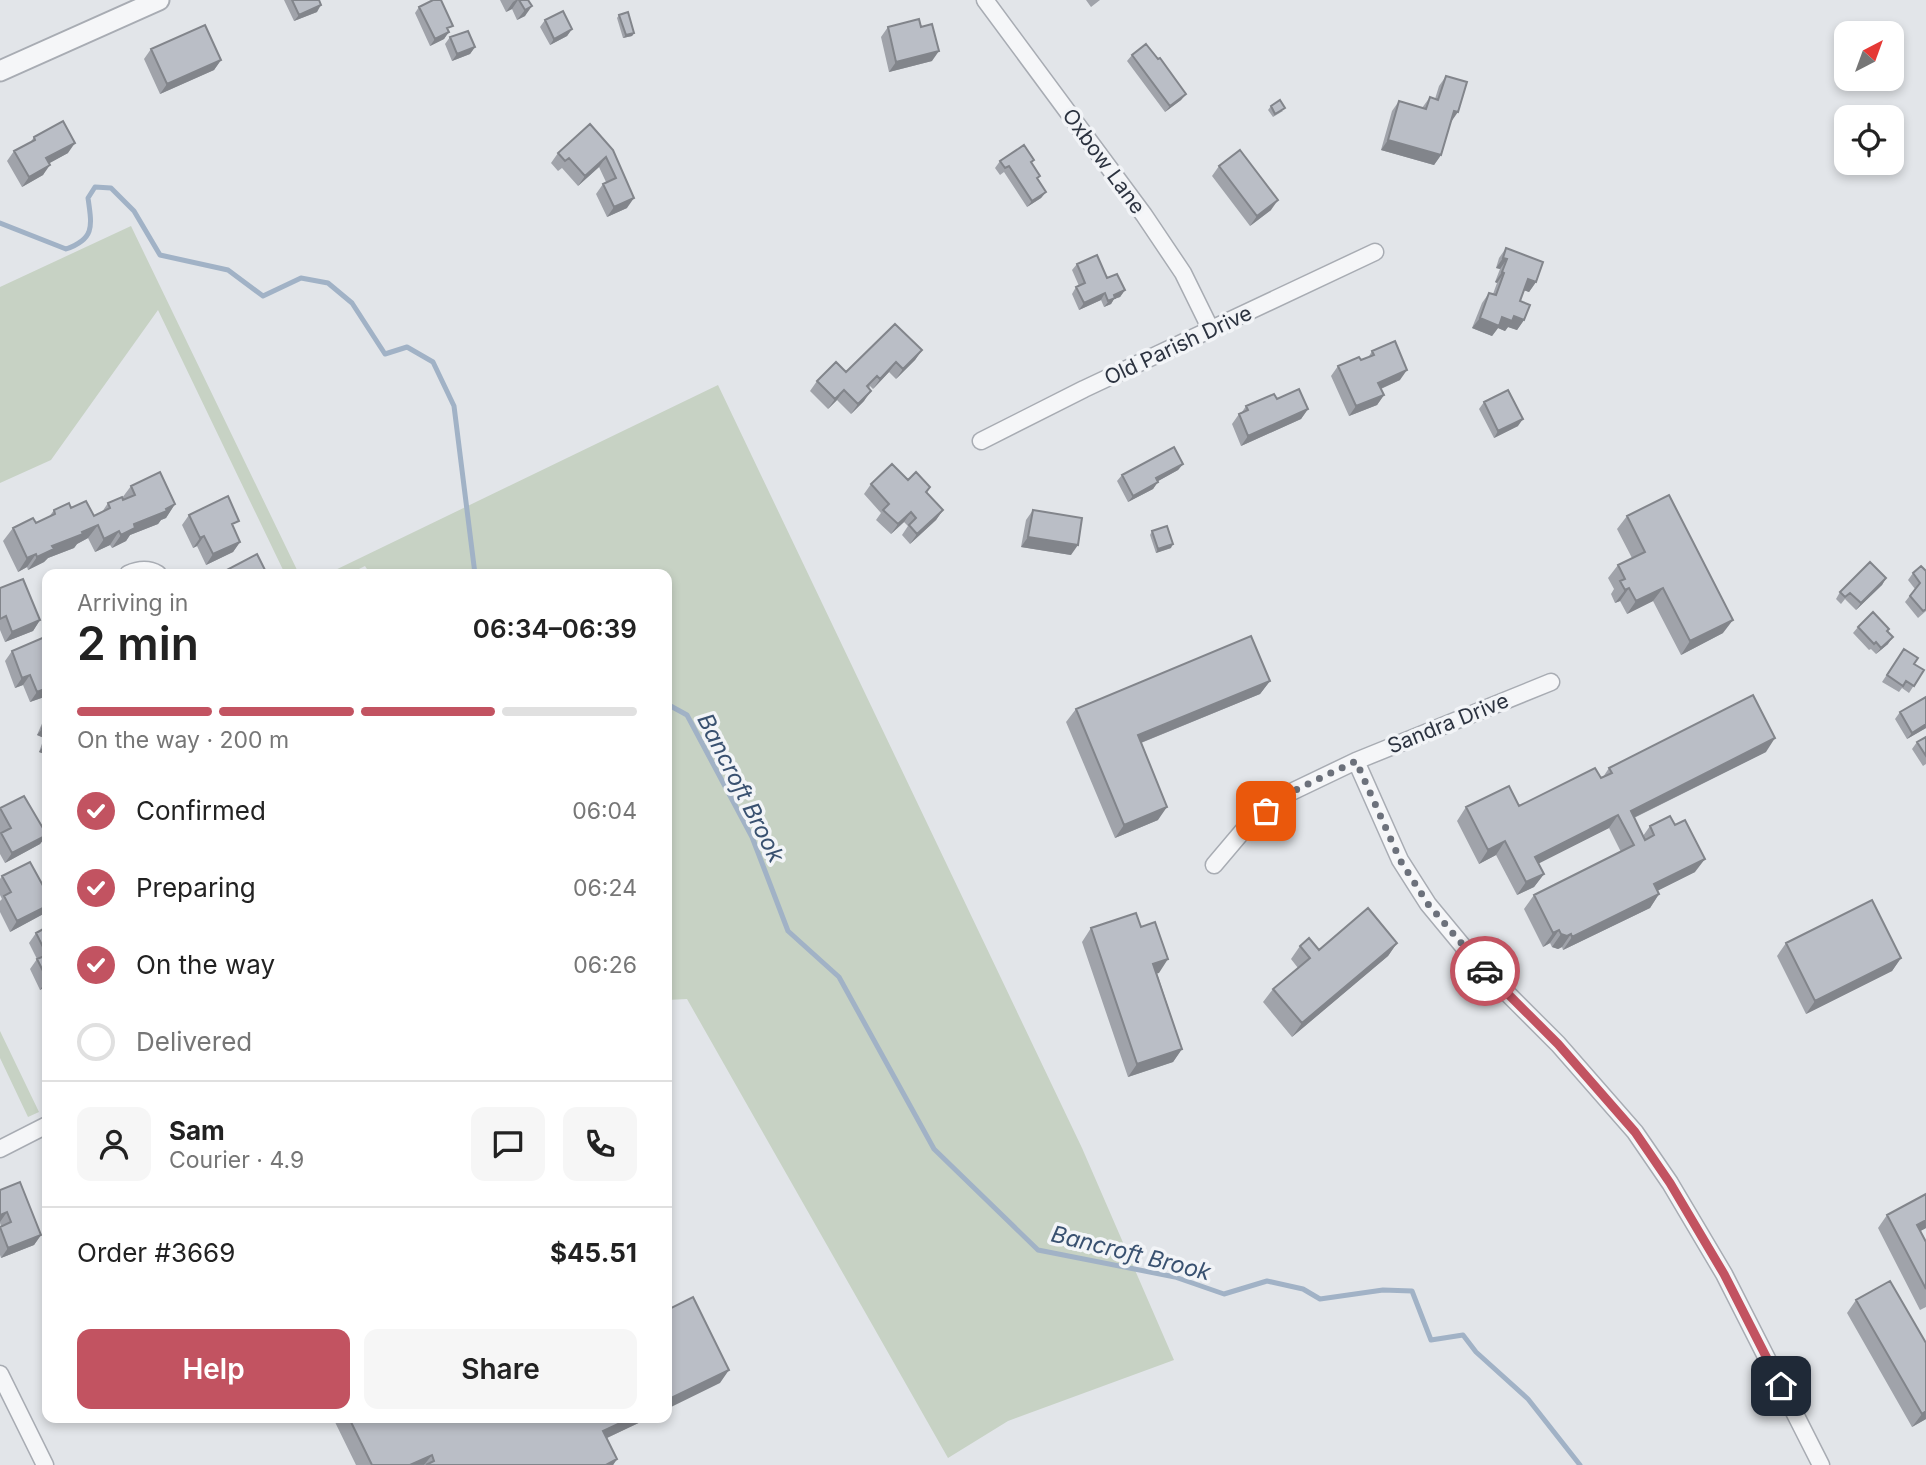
<!DOCTYPE html>
<html lang="en">
<head>
<meta charset="utf-8">
<style>
  :root { --surface:#fff; --page:#f6f6f6; --text:#222; --muted:#767676; --line:#e0e0e0; --accent:#c25361 }
  body { margin:0; font-family:Inter,sans-serif; background:var(--page); color:var(--text); height:100vh; display:flex; flex-direction:column; font-size:26px; white-space:nowrap }
  * { box-sizing:border-box; margin:0 }
  p { font-size:23px; color:var(--muted) }
  .icon { flex:none; width:38px; height:38px; fill:none; stroke:currentColor; stroke-width:2; stroke-linecap:round; stroke-linejoin:round }
  .map { position:relative; flex:1; overflow:hidden }
  .details { position:absolute; left:42px; top:569px; width:630px; height:854px; display:flex; flex-direction:column; background:var(--surface); border-radius:14px; box-shadow:0 4px 10px #0003 }
  .details>* { flex:none }
  .needle { width:46px; rotate:41deg }
  .tools { position:absolute; left:1834px; top:21px; display:grid; gap:14px }
  .tools a { display:grid; place-items:center; width:70px; height:70px; border-radius:14px; background:var(--surface); box-shadow:0 4px 10px #0003; font-size:35px }
  .pin { position:absolute; display:grid; place-items:center; width:60px; height:60px; color:#fff; margin:-30px; border-radius:14px; box-shadow:0 4px 10px #0006 }
  .courier { position:absolute; display:grid; place-items:center; width:70px; height:70px; margin:-35px; border:5px solid #c25361; border-radius:50%; background:#fff; color:#222; box-shadow:0 2px 9px #0007 }
  .headline em { font-style:normal; font-weight:600 }
  .headline div { display:flex; flex-direction:column-reverse }
  .headline { display:flex; align-items:center; justify-content:space-between; height:119px; padding:0 35px }
  h1 { font-size:46px; font-weight:600; line-height:52px }
  .bar { display:grid; grid-template-columns:repeat(4,1fr); gap:10px 7px; align-content:center; height:84px; padding:0 35px }
  .bar i { height:9px; border-radius:5px; background:var(--line) }
  .bar .current { background:var(--accent) }
  .bar p { grid-column:span 4 }
  .line { display:flex; align-items:center; gap:18px; padding:0 35px; border-top:2px solid var(--line) }
  .line div { flex:1 }
  .round { display:grid; place-items:center; flex:none; width:74px; height:74px; border-radius:14px; background:var(--page) }
  ol { padding:0 35px; list-style:none }
  li { display:flex; align-items:center; gap:21px; height:77px }
  li p { margin-inline-start:auto }
  li .icon { padding:7px; border-radius:50%; background:var(--accent); color:#fff; stroke-width:4 }
  li:last-child { color:var(--muted) }
  li i { width:38px; height:38px; border:4px solid var(--line); border-radius:50% }
  .action { display:flex; gap:14px; margin-top:auto; padding:14px 35px }
  .action a { flex:1; height:80px; border-radius:14px; background:var(--accent); color:#fff; font-size:28px; font-weight:600; line-height:80px; text-align:center }
  .action a+a { background:var(--page); color:var(--text) }
  .map>svg:first-child { display:block }
  .green { fill:#c7d2c4 }
  .lines { fill:none; stroke-linecap:round; stroke-linejoin:round }
  .stream { stroke:#a1b2c6; stroke-width:5 }
  .minor-casing { stroke:#a8acb3; stroke-width:19 }
  .tertiary-casing { stroke:#a8acb3; stroke-width:23 }
  .minor { stroke:#f5f6f8; stroke-width:16 }
  .tertiary { stroke:#f5f6f8; stroke-width:19 }
  .wall { fill:#a0a3aa }
  .shaded-wall { fill:#82858b }
  .building { fill:#babec6; stroke:#82858b; stroke-width:2 }
  .done { stroke:#6c717b; stroke-width:7; stroke-dasharray:0 12.6 }
  .route { stroke:#c25361; stroke-width:9 }
  .labels { text-anchor:middle; dominant-baseline:central; stroke-width:7; stroke-linejoin:round; paint-order:stroke }
  .street-label { font-size:21px; fill:#2c3340; stroke:#f2f4f7 }
  .water-label { font-size:23px; font-style:italic; fill:#395170; stroke:#f2f4f7 }
</style>
</head>
<body>
<div class="map">
<svg width="1926" height="1465" viewBox="0 0 1926 1465">
  <rect width="100%" height="100%" fill="#e2e5e9"/>
  <path class="green" d="M131 226 299 574H285L158 310 51 460 0 483V287Z
    M718 385 1082 1148 1174 1360 1008 1421 948 1458 687 999 667 1000V574H370L365 566 349 574H327Z
    M0 1031 39 1112 28 1117 0 1058Z"/>
  <g class="lines">
    <path class="stream" d="M0 223 66 249C95 239 92 226 88 198L95 187 111 188 134 211 160 255 228 270 263 296 301 278 328 283 352 303 385 354 407 347 433 362 454 406 475 574
      M667 704 687 715 752 837 788 931 839 977 934 1149 1038 1250 1175 1277 1224 1294 1267 1281 1303 1289 1320 1299 1383 1290 1412 1291 1431 1340 1463 1335 1476 1352 1528 1399 1580 1465"/>
    <g class="minor-casing">
      <path id="minor" d="M985 0 1144 215 1183 273 1211 330
        M981 441 1084 389 1375 252
        M128 574C139 569 148 568 158 574
        M1356 761 1400 860 1428 904 1476 962 1558 1044 1635 1132 1670 1183 1724 1274 1821 1465
        M1214 865 1247 826 1285 795 1356 761 1551 682
        M0 1149 47 1125
        M0 1374 45 1465"/>
    </g>
    <g class="tertiary-casing">
      <path id="tertiary" d="M0 71 159 0"/>
    </g>
    <use href="#minor" class="minor"/>
    <use href="#tertiary" class="tertiary"/>
  </g>
  <path class="wall" d="M284 0H319L317 12 294 21Z
    M500 0H529L525 16 517 20 512 9 506 12Z
    M1086 0H1100L1091 7Z
    M419 7 448 32 444 39 430 46 415 13Z
    M619 15 634 33 632 36 623 38 617 18Z
    M545 20 572 29 567 36 550 45 540 27Z
    M888 27H921L932 61 889 72 881 37Z
    M450 37 475 47 470 54 452 61 445 44Z
    M151 49 221 60 214 70 160 94 144 59Z
    M1132 55 1158 59 1186 94 1181 100 1165 112 1127 61Z
    M1446 76 1451 122 1441 155 1434 165 1381 150 1392 111 1399 101 1422 108 1430 97 1435 99 1439 86Z
    M1271 106 1283 111 1273 117 1268 110Z
    M34 137 68 153 49 163 43 175 22 187 7 161 14 151 30 143Z
    M613 150 627 208 607 217 596 194 603 184 606 182 599 167 578 186 562 168 558 171 551 163 558 153Z
    M1000 161 1032 163 1038 180 1046 192 1041 198 1027 207 1004 172 1000 175 995 168Z
    M1219 166 1271 210 1250 226 1212 176Z
    M1506 248 1536 282 1529 292 1524 290 1520 301 1524 320 1517 330 1508 327 1505 331 1498 328 1492 336 1472 328 1482 303 1489 293 1493 294 1497 283 1495 282 1500 269 1496 268 1499 258Z
    M1077 264 1107 278 1125 290 1120 297 1114 299 1111 304 1104 307 1101 300 1079 310 1072 294 1076 287 1079 286 1072 270Z
    M922 350 915 360 896 379 889 372 873 389 870 386 864 401 851 414 837 400 828 409 810 391 817 381Z
    M1372 351 1400 380 1381 389 1384 395 1377 405 1349 416 1331 376 1338 366 1361 360 1368 358Z
    M1277 399 1308 409 1301 419 1241 446 1232 424 1239 414 1242 412 1246 406Z
    M1484 402 1518 426 1494 438 1479 409Z
    M1183 464 1178 470 1158 481 1153 489 1128 502 1117 481 1122 475Z
    M908 480 930 487 927 493 943 510 936 520 910 544 902 535 908 526 904 522 891 534 876 520 881 513 864 494 871 484Z
    M131 486 175 504 166 518 161 520 158 524 130 535 126 541 112 548 110 545 95 552 88 538 77 544 74 548 48 558 44 562 28 570 27 567 18 572 3 541 13 528 36 523 49 517 54 510 71 508 94 516 102 512 108 503 122 498Z
    M1033 510 1071 555 1021 547 1026 520Z
    M189 515 234 528 240 542 233 552 206 565 197 546 193 548 182 525Z
    M1627 516 1723 633 1681 655 1653 601 1627 614 1620 601 1615 603 1611 594 1614 589 1608 578 1618 565 1632 558 1617 529Z
    M1152 531 1171 548 1156 553 1150 535Z
    M1921 566 1926 611 1918 618 1905 602 1915 589 1908 580 1913 573Z
    M1886 578 1882 585 1856 610 1845 599 1841 604 1836 599 1840 592Z
    M0 588 40 620 33 631 5 642 0 630Z
    M1858 627 1887 632 1888 644 1876 654 1871 649 1869 650 1853 633Z
    M47 636V696L30 702 23 685 15 688 5 661 12 651Z
    M1904 649 1914 664 1924 670 1909 693 1902 688 1899 692 1882 682Z
    M1270 681 1260 694 1141 743 1158 820 1115 838 1066 722 1076 709Z
    M1926 697V728L1907 739 1895 719 1900 712Z
    M47 712V755L39 752 44 738 37 735Z
    M1926 737V764L1923 766 1912 749 1917 742Z
    M1766 752 1634 818 1643 836 1650 826 1695 872 1657 891 1659 894 1650 908 1563 950 1562 947 1558 949 1552 947 1550 943 1543 947 1524 909 1534 895 1621 852 1609 828 1538 863 1544 874 1534 887 1517 895 1496 855 1479 864 1457 821 1466 807 1519 806 1601 778 1603 777 1609 768Z
    M0 808 47 835 40 844 5 863 0 854Z
    M2 876 47 893V912L10 932 0 912V901L2 899 0 895V879Z
    M47 927V986L40 990 30 969 37 959 29 943 36 933Z
    M1141 927 1159 973H1157L1182 1049 1173 1062 1128 1077 1082 942 1091 928Z
    M1397 943 1388 956 1292 1037 1263 1002 1273 989 1298 968 1291 959 1300 946 1319 950Z
    M1786 943 1901 958 1892 971 1806 1014 1777 956Z
    M0 1190 41 1235 34 1245 1 1258 0 1255V1227L1 1226 0 1223Z
    M1887 1215 1926 1228 1920 1231 1926 1242V1307L1920 1310 1878 1228Z
    M1856 1300 1926 1419 1912 1427 1847 1313Z
    M333 1418H649L607 1438 617 1459 613 1465H356Z"/>
  <path class="shaded-wall" d="M516 0H518L512 9 506 12 513 2Z
    M321 5 317 12 294 21 299 15Z
    M532 6 525 16 517 20 525 10Z
    M572 29 567 36 550 45 554 39Z
    M449 32 444 39 430 46 435 39Z
    M634 33 632 36 623 38 626 35Z
    M475 47 470 54 452 61 457 54Z
    M939 51 932 61 889 72 896 62Z
    M221 60 214 70 160 94 167 84Z
    M1186 94 1181 100 1165 112 1170 106Z
    M1454 111 1458 112 1451 122 1447 121Z
    M1388 140 1441 155 1434 165 1381 150Z
    M75 143 68 153 39 169 46 158Z
    M606 157 599 167 578 186 585 176Z
    M50 165 43 175 22 187 29 177Z
    M1046 192 1041 198 1027 207 1032 201Z
    M634 198 627 208 607 217 614 207Z
    M1278 200 1271 210 1250 226 1257 216Z
    M1503 258 1507 259 1500 269 1496 268Z
    M1502 272 1504 273 1497 283 1495 282Z
    M1528 279 1536 282 1529 292 1521 289Z
    M1125 290 1120 297 1114 299 1111 304 1104 307 1114 295Z
    M1105 293 1101 300 1079 310 1084 303Z
    M1514 316 1524 320 1517 330 1508 327 1505 331 1498 328 1492 336 1472 328 1480 318Z
    M922 350 915 360 896 379 903 369Z
    M896 362 889 372 873 389 880 379Z
    M1407 370 1400 380 1371 393 1378 383Z
    M844 390 837 400 828 409 835 399Z
    M871 391 864 401 851 414 858 404Z
    M1384 395 1377 405 1349 416 1356 406Z
    M1308 409 1301 419 1241 446 1248 436Z
    M1523 419 1518 426 1494 438 1498 431Z
    M1183 464 1178 470 1151 485 1156 478Z
    M1158 482 1153 489 1128 502 1133 496Z
    M175 504 166 518 161 520 158 524 130 535 126 541 112 548 121 535 134 524Z
    M943 510 936 520 910 544 917 534Z
    M911 512 904 522 891 534 898 524Z
    M98 525 88 538 77 544 74 548 48 558 44 562 28 570 37 557 52 546Z
    M119 531 110 545 95 552 104 539Z
    M204 536 197 546 193 548 200 538Z
    M1028 537 1078 545 1071 555 1021 547Z
    M240 542 233 552 206 565 213 554Z
    M1173 544 1171 548 1156 553 1158 549Z
    M36 554 27 567 18 572 27 558Z
    M1886 578 1882 585 1856 610 1861 603Z
    M1629 588 1620 601 1615 603 1625 590Z
    M1663 588 1653 601 1627 614 1636 601Z
    M40 620 33 631 5 642 12 632Z
    M1733 620 1723 633 1681 655 1690 641Z
    M1893 637 1888 644 1876 654 1881 648Z
    M30 675 23 685 15 688 22 678Z
    M1270 681 1260 694 1128 748 1138 735Z
    M47 688V696L30 702 37 692Z
    M1926 724V728L1907 739 1912 733Z
    M42 729 47 731V734L44 738 37 735Z
    M1775 738 1766 752 1621 824 1631 811Z
    M44 745 47 747V755L39 752Z
    M1167 807 1158 820 1115 838 1124 825Z
    M1618 815 1609 828 1526 870 1535 857Z
    M47 835 40 844 5 863 12 853Z
    M1505 841 1496 855 1479 864 1488 850Z
    M1705 859 1695 872 1645 897 1654 884Z
    M1544 874 1534 887 1517 895 1526 882Z
    M1659 894 1650 908 1563 950 1572 937Z
    M47 906V912L10 932 17 921Z
    M1559 930 1550 943 1543 947 1553 933Z
    M1561 934H1571L1562 947 1558 949 1552 947Z
    M1397 943 1388 956 1292 1037 1302 1023Z
    M1901 958 1892 971 1806 1014 1815 1001Z
    M1168 959 1159 973 1144 977 1153 964Z
    M47 979V986L40 990Z
    M1182 1049 1173 1062 1128 1077 1137 1064Z
    M7 1212 0 1222V1215Z
    M1926 1220V1228L1908 1238 1917 1225Z
    M41 1235 34 1245 1 1258 8 1248Z
    M729 1370 720 1383 667 1409V1400Z
    M1926 1411V1419L1912 1427 1922 1414Z
    M631 1418H649L594 1444 603 1431Z
    M432 1455 424 1465H410Z
    M617 1459 613 1465H606Z"/>
  <path class="building" d="M292 0H319L321 5 299 15Z
    M433 0H441L453 26 447 28 449 32 435 39 419 7Z
    M519 0H528L532 6 525 10Z
    M563 11 572 29 554 39 545 20Z
    M628 12 634 33 626 35 619 15Z
    M919 19 921 27 932 24 939 51 896 62 888 27Z
    M205 25 221 60 167 84 151 49Z
    M468 31 475 47 457 54 450 37Z
    M1146 44 1158 59 1160 58 1186 94 1170 106 1132 55Z
    M1446 76 1467 82 1458 112 1454 111 1441 155 1388 140 1399 101 1426 109 1430 97 1438 100Z
    M1280 100 1285 108 1275 114 1271 106Z
    M63 121 75 143 46 158 50 165 29 177 14 151 35 140 34 137Z
    M590 124 613 150 634 198 614 207 603 184 616 178 606 157 585 176 569 158 565 161 558 153Z
    M1024 145 1034 160 1031 162 1040 176 1037 178 1046 192 1032 201 1009 166 1005 168 1000 161Z
    M1240 150 1278 200 1257 216 1219 166Z
    M1506 248 1543 262 1536 282 1528 279 1520 301 1530 305 1524 320 1514 316 1512 321 1502 317 1499 326 1480 318 1489 293 1496 295 1504 273 1502 272 1507 259 1503 258Z
    M1097 255 1107 278 1117 274 1125 290 1114 295 1115 298 1108 301 1105 293 1084 303 1076 287 1085 283 1077 264Z
    M895 324 922 350 903 369 896 362 880 379 877 376 867 386 871 391 858 404 844 390 835 399 817 381 836 362 846 372Z
    M1395 341 1407 370 1378 383 1384 395 1356 406 1338 366 1359 357 1361 360 1374 355 1372 351Z
    M1299 389 1308 409 1248 436 1239 414 1248 410 1246 406 1274 394 1277 399Z
    M1508 390 1523 419 1498 431 1484 402Z
    M1174 447 1183 464 1156 478 1158 482 1133 496 1122 475Z
    M892 464 908 480 916 472 930 487 926 492 943 510 917 534 909 525 916 518 911 512 898 524 883 510 889 504 871 484Z
    M160 472 175 504 166 509 167 511 134 524 135 528 121 535 119 531 104 539 98 525 82 532 83 534 52 546 54 549 37 557 36 554 27 558 13 528 33 518 36 523 55 514 54 510 69 503 71 508 86 501 94 516 110 508 108 503 122 497 123 500 135 495 131 486Z
    M1669 495 1733 620 1690 641 1663 588 1636 601 1629 588 1625 590 1620 581 1625 579 1618 565 1645 552 1627 516Z
    M228 496 239 521 232 524 240 542 213 554 204 536 200 538 189 515Z
    M1033 510 1082 518 1078 545 1028 537Z
    M1167 526 1173 544 1158 549 1152 531Z
    M257 554 267 574H222L221 573Z
    M1870 562 1886 578 1861 603 1850 593 1845 597 1840 592Z
    M1921 566 1926 571V609L1923 611 1910 596 1920 583 1913 573Z
    M23 579 40 620 12 632 6 616 0 619V588Z
    M1873 612 1889 629 1887 631 1893 637 1881 648 1876 642 1874 644 1858 627Z
    M47 636V688L37 692 30 675 22 678 12 651Z
    M1251 636 1270 681 1138 735 1167 807 1124 825 1076 709Z
    M1904 649 1918 658 1914 664 1924 670 1914 686 1906 681 1903 686 1887 675Z
    M1753 695 1775 738 1631 811 1645 840 1654 835 1650 826 1670 816 1675 825 1685 820 1705 859 1654 884 1659 894 1572 937 1571 934 1567 936 1561 934 1559 930 1553 933 1534 895 1634 845 1618 815 1535 857 1544 874 1526 882 1505 841 1488 850 1466 807 1509 786 1519 806 1595 768 1601 778 1612 773 1609 768Z
    M1926 697V724L1912 733 1900 712Z
    M47 714V731L42 729Z
    M47 736V747L44 745Z
    M1926 737V756L1917 742Z
    M24 796 47 835 12 853 1 833 11 828 0 808Z
    M30 862 47 893V906L17 921 4 896 11 892 2 876Z
    M1872 900 1901 958 1815 1001 1786 943Z
    M1368 908 1397 943 1302 1023 1273 989 1310 958 1300 946 1309 938 1319 950Z
    M1136 913 1141 927 1155 922 1168 959 1153 964 1182 1049 1137 1064 1091 928Z
    M47 927V979L37 959 47 955 36 933Z
    M20 1182 41 1235 8 1248 0 1227 11 1222 7 1212 0 1215V1190Z
    M1926 1194V1220L1917 1225 1926 1242V1289L1887 1215Z
    M1890 1281 1926 1343V1411L1922 1414 1856 1300Z
    M693 1297 729 1370 667 1400V1310Z
    M349 1418H631L603 1431 617 1459 606 1465H426L434 1461 432 1455 410 1465H372Z"/>
  <g class="lines">
    <path class="done" d="M1266 811 1285 795 1356 761 1400 860 1428 904 1485 971"/>
    <path class="route" d="M1485 971 1558 1044 1635 1132 1670 1183 1724 1274 1781 1386"/>
  </g>
  <g class="labels">
    <g class="street-label">
      <text transform="translate(1104 161) rotate(54)">Oxbow Lane</text>
      <text transform="translate(1178 345) rotate(-25)">Old Parish Drive</text>
      <text transform="translate(1448 723) rotate(-22)">Sandra Drive</text>
    </g>
    <g class="water-label">
      <text transform="translate(741 788) rotate(63)">Bancroft Brook</text>
      <text transform="translate(1131 1253) rotate(14)">Bancroft Brook</text>
    </g>
  </g>
</svg>
<div class="tools">
<a><svg class="needle" viewBox="-14 -14 28 28"><path d="M0-13l5 13h-10z" fill="#e53935"/><path d="M0 13l5-13h-10z" fill="#767676"/></svg></a>
<a><svg class="icon" aria-label="locate" viewBox="0 0 24 24"><circle cx="12" cy="12" r="6"/><path d="M12 2v4M12 18v4M2 12h4M18 12h4"/></svg></a>
</div>
<div class="pin" style="left:1266px;top:811px;background:#ea580c"><svg class="icon" aria-label="bag" viewBox="0 0 24 24"><path d="M5 8h14l-1 12H6zM9 8a3 3 0 0 1 6 0"/></svg></div>
<div class="pin" style="left:1781px;top:1386px;background:#1f2937"><svg class="icon" aria-label="home" viewBox="0 0 24 24"><path d="M3 11l9-7 9 7M6 9v11h12V9"/></svg></div>
<div class="courier" style="left:1485px;top:971px"><svg class="icon" aria-label="car" viewBox="0 0 24 24"><path d="M5 17H2v-5l4-1 3-4h7l3 4 3 1v5h-3M9 17h6M6 11h13"/><circle cx="7" cy="17" r="2"/><circle cx="17" cy="17" r="2"/></svg></div>
<section class="details">
<div class="headline"><div><h1>2 min</h1><p>Arriving in</p></div><em>06:34–06:39</em></div>
<div class="bar"><i class="current"></i><i class="current"></i><i class="current"></i><i></i><p>On the way · 200 m</p></div>
<ol>
<li><svg class="icon" aria-label="check" viewBox="0 0 24 24"><path d="M5 12l5 5 9-10"/></svg>Confirmed<p>06:04</p></li>
<li><svg class="icon" aria-label="check" viewBox="0 0 24 24"><path d="M5 12l5 5 9-10"/></svg>Preparing<p>06:24</p></li>
<li><svg class="icon" aria-label="check" viewBox="0 0 24 24"><path d="M5 12l5 5 9-10"/></svg>On the way<p>06:26</p></li>
<li><i></i>Delivered</li>
</ol>
<div class="line" style="height:126px"><a class="round"><svg class="icon" aria-label="person" viewBox="0 0 24 24"><circle cx="12" cy="8" r="4"/><path d="M4 21q1-7 8-7t8 7"/></svg></a><div><b>Sam</b><p>Courier · 4.9</p></div><a class="round"><svg class="icon" aria-label="chat" viewBox="0 0 24 24"><path d="M4 5h16v11H9l-5 4z"/></svg></a><a class="round"><svg class="icon" aria-label="phone" viewBox="0 0 24 24"><path d="M5 4h4l2 5-3 2q2 4 5 5l2-3 5 2v4C11 20 4 13 5 4z"/></svg></a></div>
<div class="line" style="height:91px"><div>Order #3669</div><b>$45.51</b></div>
<div class="action"><a>Help</a><a>Share</a></div>
</section>
</div>
</body>
</html>
